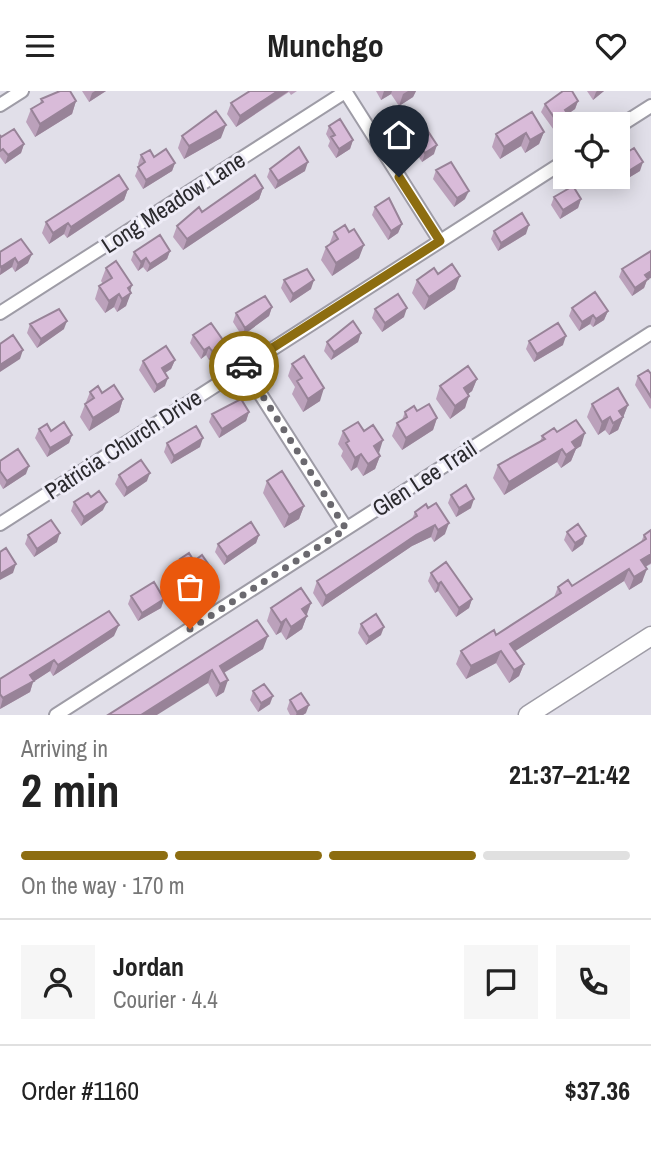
<!DOCTYPE html>
<html lang="en">
<head>
<meta charset="utf-8">
<style>
  :root { --surface:#fff; --page:#f6f6f6; --text:#222; --muted:#767676; --line:#e0e0e0; --accent:#8d6d10 }
  body { margin:0; font-family:"Archivo Narrow",sans-serif; background:var(--page); color:var(--text); height:100vh; display:flex; flex-direction:column; font-size:26px; white-space:nowrap }
  * { box-sizing:border-box; margin:0 }
  p { font-size:23px; color:var(--muted) }
  .icon { flex:none; width:38px; height:38px; fill:none; stroke:currentColor; stroke-width:2; stroke-linecap:round; stroke-linejoin:round }
  .map { position:relative; height:624px; overflow:hidden }
  .panel { display:flex; flex-direction:column; background:var(--surface); flex:1 }
  .panel>* { flex:none }
  .tools { position:absolute; left:553px; top:21px; display:grid; gap:14px }
  .tools a { display:grid; place-items:center; width:77px; height:77px; border-radius:0px; background:var(--surface); box-shadow:0 4px 18px #0003; font-size:35px }
  .pin { position:absolute; display:grid; place-items:center; width:60px; height:60px; color:#fff; margin:-72px -30px; border-radius:50% 50% 50% 0; rotate:-45deg; box-shadow:0 0 7px #0007 }
  .pin .icon { rotate:45deg }
  .courier { position:absolute; display:grid; place-items:center; width:70px; height:70px; margin:-35px; border:5px solid #8d6d10; border-radius:50%; background:#fff; color:#222; box-shadow:0 2px 9px #0007 }
  .headline em { font-style:normal; font-weight:700 }
  .headline div { display:flex; flex-direction:column-reverse }
  .headline { display:flex; align-items:center; justify-content:space-between; height:119px; padding:0 21px }
  h1 { font-size:46px; font-weight:700; line-height:52px }
  .bar { display:grid; grid-template-columns:repeat(4,1fr); gap:10px 7px; align-content:center; height:84px; padding:0 21px }
  .bar i { height:9px; border-radius:5px; background:var(--line) }
  .bar .active { background:var(--accent) }
  .bar p { grid-column:span 4 }
  .line { display:flex; align-items:center; gap:18px; padding:0 21px; border-top:2px solid var(--line) }
  .line div { flex:1 }
  .round { display:grid; place-items:center; flex:none; width:74px; height:74px; border-radius:0px; background:var(--page) }
  header { display:flex; justify-content:space-between; align-items:center; height:91px; padding:0 21px; background:var(--surface); font-size:32px; font-weight:700 }
  .map>svg:first-child { display:block }
  .lines { fill:none; stroke-linecap:round; stroke-linejoin:round }
  .street-casing { stroke:#9e9ca6; stroke-width:16 }
  .secondary-casing { stroke:#9e9ca6; stroke-width:21 }
  .street { stroke:#fff; stroke-width:12 }
  .secondary { stroke:#fff; stroke-width:18 }
  .wall { fill:#bba1bb }
  .shaded-wall { fill:#988398 }
  .building { fill:#d9bbd9; stroke:#988398; stroke-width:2 }
  .done { stroke:#6b696f; stroke-width:7; stroke-dasharray:0 12.6 }
  .route { stroke:#8d6d10; stroke-width:9 }
  .labels { text-anchor:middle; dominant-baseline:central; stroke-width:6; stroke-linejoin:round; paint-order:stroke }
  .street-label { font-size:23px; fill:#2b2a2e; stroke:#eeecf7 }
</style>
</head>
<body>
<header><svg class="icon" aria-label="menu" viewBox="0 0 24 24"><path d="M4 6h16M4 12h16M4 18h16"/></svg>Munchgo<svg class="icon" aria-label="heart" viewBox="0 0 24 24"><path d="M12 20l-8-8c-3-5 5-10 8-4 3-6 11-1 8 4z"/></svg></header>
<div class="map">
<svg width="651" height="624" viewBox="0 0 651 624">
  <rect width="100%" height="100%" fill="#e1dfe9"/>
  <g class="lines">
    <g class="street-casing">
      <path id="street" d="M345 0 440 150
        M0 14 22 0
        M618 36 651 15
        M0 222 345 1
        M243 276 346 437
        M0 433 565 70
        M56 624 651 242"/>
    </g>
    <g class="secondary-casing">
      <path id="secondary" d="M528 624 651 545"/>
    </g>
    <use href="#street" class="street"/>
    <use href="#secondary" class="secondary"/>
  </g>
  <path class="wall" d="M82 0H106L89 11Z
    M250 0H297L291 4 289 1 236 36 227 23 231 12Z
    M376 0H416L413 6 399 15 391 3 381 9Z
    M587 0H604L593 9Z
    M41 8 76 10 72 23 35 46 26 31 31 18 40 13Z
    M578 10 575 18 568 23 570 26 567 33H565V36L556 42 541 21 545 13Z
    M406 33 434 63 422 71 403 41Z
    M329 35 353 49 350 58 336 67 328 55 330 50 326 43Z
    M544 41 539 53 525 62 521 55 500 68 492 56 496 43Z
    M0 44 1 46 24 53 21 62 5 73 0 66Z
    M182 45 221 47 184 68 178 57Z
    M141 64 154 66 175 72 172 80 143 98 135 85 139 75 138 73Z
    M270 78 305 80 275 98 267 86Z
    M436 79 465 108 454 116 433 88Z
    M640 80 610 98 603 86H618Z
    M263 97 259 108 183 159 173 146 177 135 202 121Z
    M128 98 124 109 67 147 64 143 49 153 42 142 46 131Z
    M554 106 581 108 578 117 560 128 551 114Z
    M375 116 402 133 398 142 388 149 372 124Z
    M494 140 526 143 498 160 491 148Z
    M334 141H349L359 167 332 185 321 169 326 156 329 154Z
    M170 160 167 168 147 181 143 176 138 180 131 169 134 161Z
    M0 161 28 172 15 181 12 176 0 184Z
    M106 177 130 200 126 215 117 221 114 216 105 222 95 208 99 195 103 193 101 190Z
    M622 178 647 189 644 197 632 205 619 186Z
    M438 183 455 198 424 219 412 202 417 189Z
    M284 189 311 198 290 212 281 197Z
    M272 216 269 225 242 245 233 231 236 222Z
    M572 217 608 220 604 229 593 236 590 233 579 240 569 225Z
    M375 218 404 226 382 241 372 227Z
    M30 233 64 238 37 257 27 242Z
    M361 242 358 251 331 269 324 260 327 251Z
    M193 244 221 261 209 269 206 264 201 268 190 252Z
    M529 250 563 254 534 271 526 258Z
    M175 269 171 278 165 282V295L154 302 139 279 143 270Z
    M292 273 320 310 303 321 292 303 295 296 288 285Z
    M651 283V317L650 318 635 294 638 285Z
    M477 288 472 300 468 303 465 317 450 328 436 308 440 295Z
    M90 301 102 302 123 308 119 321 89 340 80 326Z
    M592 313 628 314 618 339 609 344 605 339 598 344 587 326Z
    M417 320 437 327 433 339 402 359 392 345 397 332 402 329 405 321Z
    M249 321 246 330 219 347 209 331 212 323Z
    M39 338 51 340 72 344 69 352 47 366 35 347Z
    M343 340 378 362 380 365 375 378 363 385 357 376 351 380 341 365 343 360 338 353Z
    M542 345 581 355 576 358 571 370 561 377 557 371 504 404 493 387 498 374 540 351Z
    M167 352 200 356 171 373 164 361Z
    M0 370 26 383 3 398 0 393Z
    M119 384 147 390 124 406 115 393Z
    M267 390 304 415 299 428 284 437 263 402Z
    M451 404 471 417 456 426 448 412Z
    M91 406 103 419 81 435 71 420 74 411Z
    M426 413 445 443 434 451 431 446 412 455 322 516 313 502 317 490 412 428 415 421Z
    M651 439V473L645 476 642 491 629 499 624 490 515 560 524 573 519 585 509 592 496 572 466 588 456 573 461 560 496 544 554 506 558 496 572 495 641 451 644 444Z
    M567 441 583 453 572 461 564 449Z
    M28 444 57 451 34 466 25 453Z
    M259 444 256 452 224 474 215 461 218 453Z
    M180 468 194 470 207 486 183 502 174 489 179 480 177 477Z
    M431 482 472 508 469 517 456 526 438 500 435 502 428 490Z
    M131 505 164 508 161 517 138 530 128 513Z
    M311 512 302 538 286 549 281 541 276 544 267 530 271 517Z
    M361 533 381 544 366 554 358 542Z
    M114 545 53 585 50 580 33 591 30 601 0 618V588Z
    M263 558 224 582V601L216 606 208 592 108 624Z
    M253 600 270 613 258 621 250 609Z
    M290 609 306 622 303 624H290L287 618Z"/>
  <path class="shaded-wall" d="M95 0H106L89 11 92 2Z
    M278 0H289L236 36 240 25Z
    M384 0H392L391 3 381 9Z
    M408 0H416L413 6 399 15 403 3Z
    M597 0H604L593 9 596 1Z
    M76 10 72 23 35 46 40 33Z
    M578 10 575 18 562 27 565 19Z
    M570 26 567 33H565V36L556 42 559 34Z
    M226 34 221 47 184 68 189 55Z
    M544 41 539 53 525 62 530 49Z
    M526 42 521 55 500 68 504 56Z
    M353 49 350 58 336 67 339 58Z
    M24 53 21 62 5 73 8 64Z
    M437 54 434 63 422 71 425 62Z
    M308 71 305 80 275 98 278 90Z
    M643 71 640 80 610 98 614 89Z
    M175 72 172 80 143 98 146 89Z
    M263 97 259 108 183 159 187 148Z
    M128 98 124 109 67 147 71 136Z
    M469 100 465 108 454 116 457 107Z
    M581 108 578 117 560 128 563 119Z
    M68 132 64 143 49 153 53 142Z
    M402 133 398 142 388 149 391 140Z
    M529 134 526 143 498 160 501 152Z
    M364 154 359 167 332 185 336 172Z
    M170 160 167 168 147 181 150 173Z
    M32 163 28 172 15 181 18 172Z
    M15 167 12 176 0 184 1 176Z
    M146 167 143 176 138 180 141 171Z
    M651 180V187L647 189 644 197 632 205 635 197 645 184Z
    M460 185 455 198 424 219 429 206Z
    M314 189 311 198 290 212 293 203Z
    M132 194 129 204 131 202 126 215 117 221 122 208 128 197Z
    M119 203 114 216 105 222 109 210Z
    M272 216 269 225 242 245 245 237Z
    M407 217 404 226 382 241 385 232Z
    M608 220 604 229 593 236 596 228Z
    M593 224 590 233 579 240 582 231Z
    M67 230 64 238 37 257 41 248Z
    M361 242 358 251 331 269 334 261Z
    M566 245 563 254 534 271 537 263Z
    M225 252 221 261 209 269 212 260Z
    M209 256 206 264 201 268 204 259Z
    M23 259 20 268 0 281V274Z
    M175 269 171 278 159 286 162 277Z
    M168 287 165 295 154 302 157 294Z
    M477 288 472 300 459 310 464 297Z
    M324 297 320 310 303 321 308 308Z
    M469 305 465 317 450 328 455 315Z
    M123 308 119 321 89 340 93 327Z
    M628 314 618 339 609 344 619 320Z
    M249 321 246 330 219 347 222 338Z
    M610 326 605 339 598 344 602 331Z
    M437 327 433 339 402 359 406 347Z
    M585 342 581 355 576 358 571 370 561 377 572 351Z
    M72 344 69 352 47 366 50 357Z
    M203 347 200 356 171 373 174 365Z
    M383 349 379 362 374 355Z
    M562 358 557 371 504 404 509 391Z
    M361 363 357 376 351 380 355 367Z
    M380 365 375 378 363 385 368 373Z
    M29 375 26 383 3 398 7 390Z
    M150 382 147 390 124 406 127 397Z
    M474 408 471 417 456 426 459 417Z
    M107 411 103 419 81 435 84 426Z
    M304 415 299 428 284 437 289 424Z
    M449 432 445 443 434 451 438 439Z
    M435 434 431 446 412 455 322 516 326 505 416 444Z
    M60 442 57 451 34 466 37 458Z
    M259 444 256 452 224 474 227 466Z
    M586 445 583 453 572 461 575 452Z
    M651 463V472L636 482 641 469Z
    M16 473 13 482 0 489V483Z
    M211 477 207 486 183 502 186 494Z
    M629 478 624 490 506 566 510 553Z
    M647 478 642 491 629 499 634 486Z
    M441 491 438 500 435 502 438 493Z
    M164 508 161 517 138 530 142 522Z
    M472 508 469 517 456 526 459 517Z
    M311 512 306 525 302 518Z
    M307 525 302 538 286 549 291 536Z
    M286 528 281 541 276 544 281 532Z
    M119 534 114 545 53 585 58 574Z
    M384 536 381 544 366 554 369 546Z
    M268 545 263 558 215 587 220 575Z
    M501 560 496 572 466 588 471 575Z
    M54 569 50 580 33 591 30 601 0 618 3 607 30 584Z
    M524 573 519 585 509 592 514 579Z
    M212 579 208 592 157 624H141Z
    M228 589 224 601 216 606 220 593Z
    M273 605 270 613 258 621 261 612Z
    M309 614 306 622 303 624H296L297 621Z"/>
  <path class="building" d="M60 0H70L76 10 40 33 31 18 43 11 41 8Z
    M250 0H278L240 25 231 12Z
    M563 0H572L578 10 565 19 570 26 559 34 545 13Z
    M216 20 226 34 189 55 182 45Z
    M532 21 544 41 530 49 526 42 504 56 496 43Z
    M418 25 437 54 425 62 406 33Z
    M340 28 353 49 339 58 331 46 335 44 329 35Z
    M14 38 24 53 8 64 3 58 0 60V44L1 46Z
    M299 56 308 71 278 90 270 78Z
    M634 57 643 71 614 89 612 86H618V67Z
    M166 58 175 72 146 89 138 76 145 71 141 64 150 59 154 66Z
    M451 71 469 100 457 107 436 79Z
    M119 84 128 98 71 136 68 132 53 142 46 131Z
    M255 84 263 97 187 148 177 135 199 116 202 121Z
    M573 95 581 108 563 119 554 106Z
    M389 107 402 133 391 140 375 116Z
    M522 122 529 134 501 152 494 140Z
    M345 134 349 141 354 138 364 154 336 172 326 156 338 148 334 141Z
    M160 144 170 160 150 173 146 167 141 171 134 161Z
    M21 148 32 163 18 172 15 167 1 176 0 174V161Z
    M651 160V180L645 184 648 188 635 197 622 178Z
    M116 170 132 194 128 197 131 202 122 208 119 203 109 210 99 195 112 187 106 177Z
    M452 173 460 185 429 206 417 189 434 177 438 183Z
    M307 178 314 189 293 203 284 189Z
    M595 201 608 220 596 228 593 224 582 231 572 217Z
    M398 203 407 217 385 232 375 218Z
    M265 205 272 216 245 237 236 222Z
    M59 218 67 230 41 248 30 233Z
    M353 230 361 242 334 261 327 251Z
    M211 232 225 252 212 260 209 256 204 259 193 244Z
    M558 232 566 245 537 263 529 250Z
    M13 244 23 259 0 274V253Z
    M166 255 175 269 162 277 168 287 157 294 143 270Z
    M304 265 324 297 308 308 297 290 302 287 292 273Z
    M468 275 477 288 464 297 469 305 455 315 440 295Z
    M648 279 651 283V306L638 285Z
    M114 294 123 308 93 327 85 313 94 307 90 301 98 295 102 302Z
    M618 297 628 314 619 320 623 326 613 332 610 326 602 331 592 313Z
    M241 308 249 321 222 338 212 323Z
    M429 313 437 327 406 347 397 332 407 326 405 321 414 315 417 320Z
    M576 329 585 342 572 351 576 357 566 364 562 358 509 391 498 374 545 348 542 345 554 337 557 341Z
    M64 331 72 344 50 357 39 338 47 333 51 340Z
    M358 331 364 340 373 334 383 349 374 355 380 365 368 373 361 363 355 367 346 352 349 350 343 340Z
    M196 335 203 347 174 365 167 352Z
    M18 358 29 375 7 390 0 380V370Z
    M141 369 150 382 127 397 119 384Z
    M282 380 304 415 289 424 267 390Z
    M466 394 474 408 459 417 451 404Z
    M99 400 107 411 84 426 74 411 88 402 91 406Z
    M436 412 449 432 438 439 435 434 416 444 326 505 317 490 417 425 415 421 426 413 428 417Z
    M51 429 60 442 37 458 28 444Z
    M251 431 259 444 227 466 218 453Z
    M578 433 586 445 575 452 567 441Z
    M651 439V463L641 469 647 478 634 486 629 478 510 553 524 573 514 579 501 560 471 575 461 560 494 539 496 544 561 502 558 496 568 489 572 495 646 448 644 444Z
    M6 457 16 473 0 483V461Z
    M189 462 194 470 202 464 211 477 186 494 177 480 185 475 180 468Z
    M446 471 472 508 459 517 441 491 438 493 431 482Z
    M154 491 164 508 142 522 131 505Z
    M301 497 311 512 302 518 307 525 291 536 286 528 281 532 271 517Z
    M109 520 119 534 58 574 54 569 30 584 34 590 3 607 0 603V588Z
    M376 523 384 536 369 546 361 533Z
    M257 529 268 545 220 575 228 589 220 593 212 579 141 624H108Z
    M264 593 273 605 261 612 253 600Z
    M301 602 309 614 297 621 290 609Z"/>
  <g class="lines">
    <path class="done" d="M190 538 346 438 244 275"/>
    <path class="route" d="M244 275 440 150 399 86"/>
  </g>
  <g class="labels">
    <g class="street-label">
      <text transform="translate(173 111) rotate(-33)">Long Meadow Lane</text>
      <text transform="translate(123 353) rotate(-33)">Patricia Church Drive</text>
      <text transform="translate(424 387) rotate(-33)">Glen Lee Trail</text>
    </g>
  </g>
</svg>
<div class="tools">
<a><svg class="icon" aria-label="locate" viewBox="0 0 24 24"><circle cx="12" cy="12" r="6"/><path d="M12 2v4M12 18v4M2 12h4M18 12h4"/></svg></a>
</div>
<div class="pin" style="left:190px;top:538px;background:#ea580c"><svg class="icon" aria-label="bag" viewBox="0 0 24 24"><path d="M5 8h14l-1 12H6zM9 8a3 3 0 0 1 6 0"/></svg></div>
<div class="pin" style="left:399px;top:86px;background:#1f2937"><svg class="icon" aria-label="home" viewBox="0 0 24 24"><path d="M3 11l9-7 9 7M6 9v11h12V9"/></svg></div>
<div class="courier" style="left:244px;top:275px"><svg class="icon" aria-label="car" viewBox="0 0 24 24"><path d="M5 17H2v-5l4-1 3-4h7l3 4 3 1v5h-3M9 17h6M6 11h13"/><circle cx="7" cy="17" r="2"/><circle cx="17" cy="17" r="2"/></svg></div>
</div>
<section class="panel">
<div class="headline"><div><h1>2 min</h1><p>Arriving in</p></div><em>21:37–21:42</em></div>
<div class="bar"><i class="active"></i><i class="active"></i><i class="active"></i><i></i><p>On the way · 170 m</p></div>
<div class="line" style="height:126px"><a class="round"><svg class="icon" aria-label="person" viewBox="0 0 24 24"><circle cx="12" cy="8" r="4"/><path d="M4 21q1-7 8-7t8 7"/></svg></a><div><b>Jordan</b><p>Courier · 4.4</p></div><a class="round"><svg class="icon" aria-label="chat" viewBox="0 0 24 24"><path d="M4 5h16v11H9l-5 4z"/></svg></a><a class="round"><svg class="icon" aria-label="phone" viewBox="0 0 24 24"><path d="M5 4h4l2 5-3 2q2 4 5 5l2-3 5 2v4C11 20 4 13 5 4z"/></svg></a></div>
<div class="line" style="height:91px"><div>Order #1160</div><b>$37.36</b></div>
</section>
</body>
</html>
